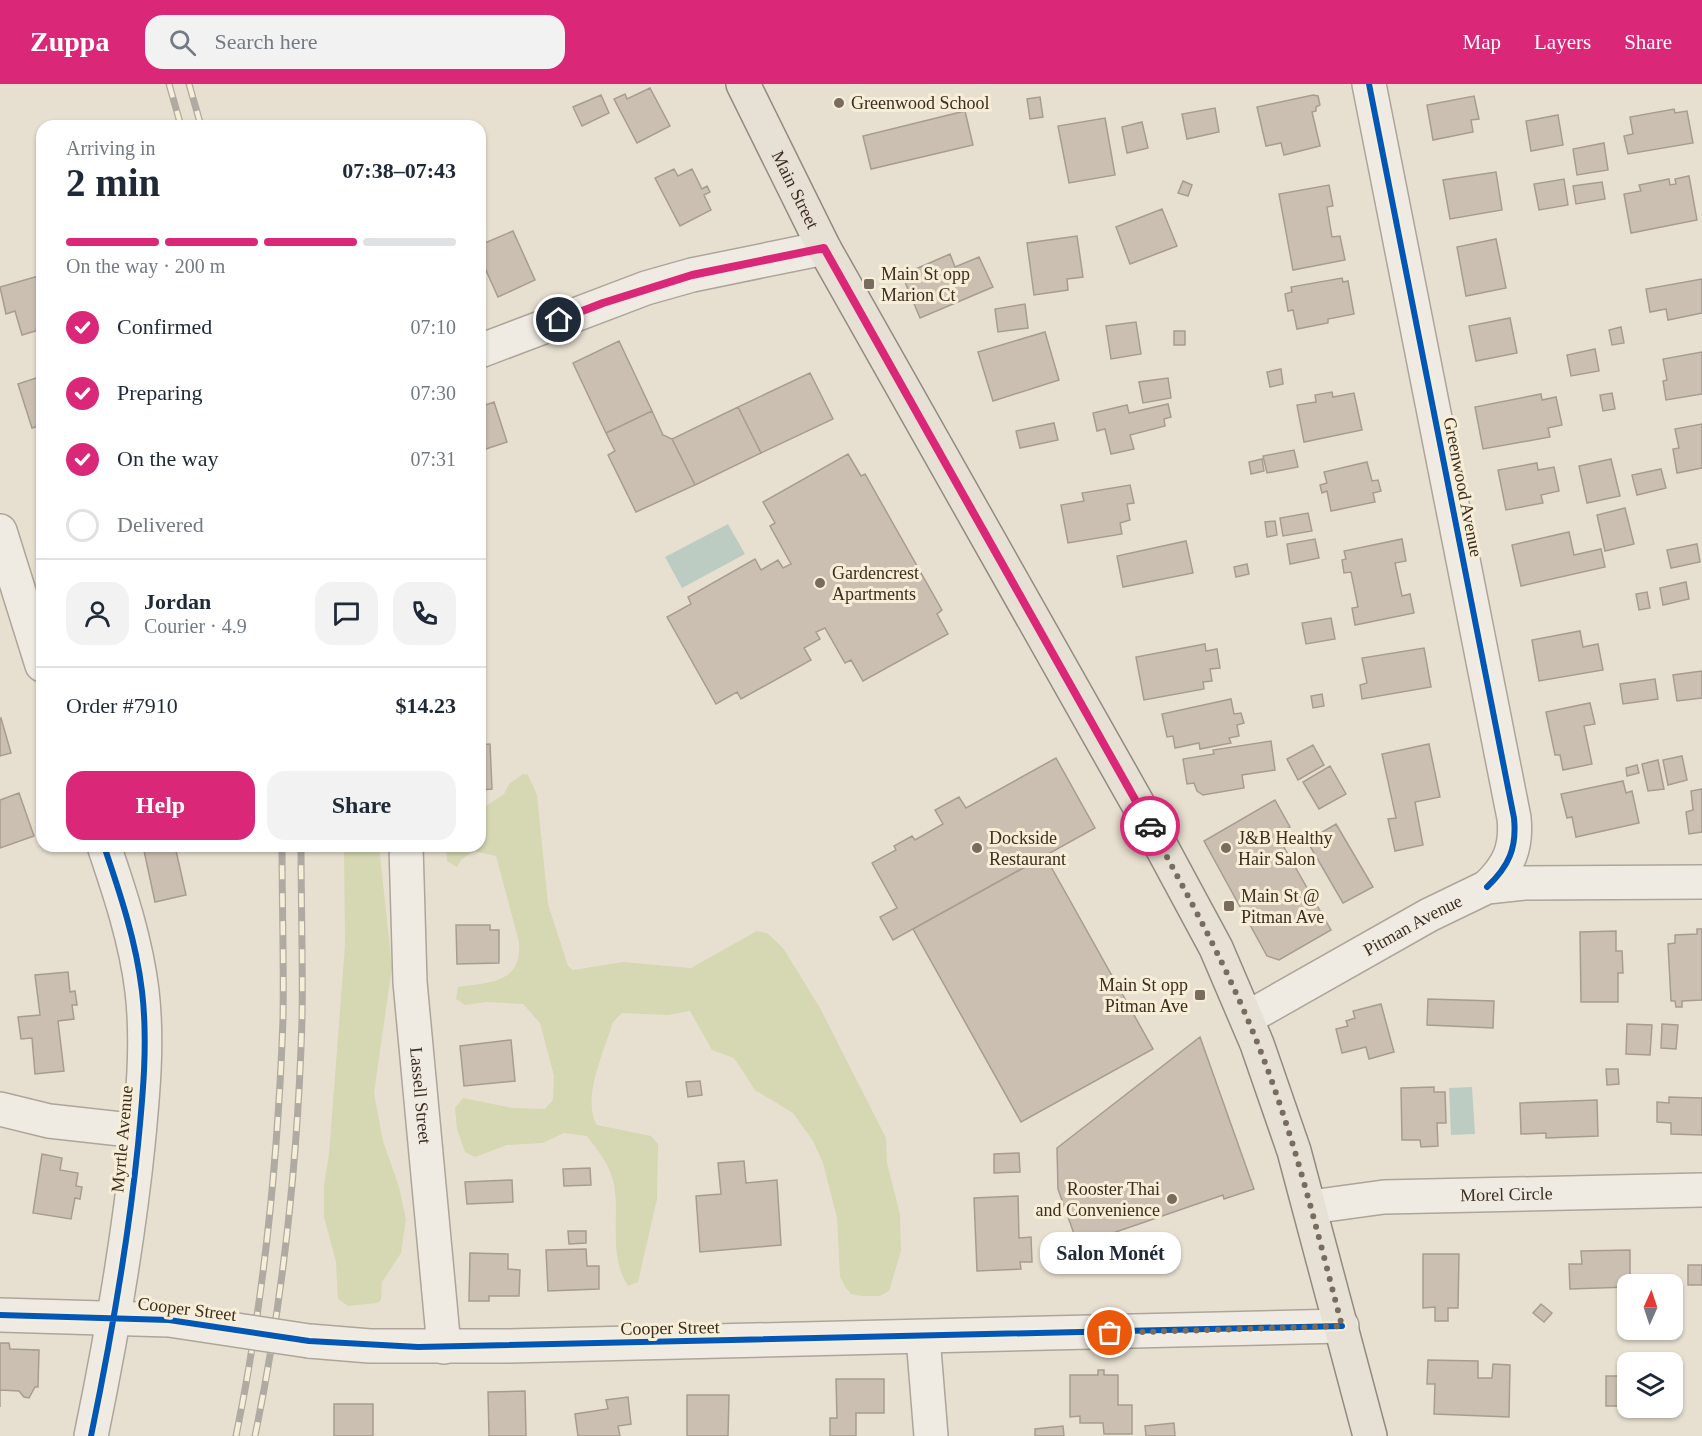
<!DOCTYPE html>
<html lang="en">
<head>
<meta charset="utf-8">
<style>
  :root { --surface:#fff; --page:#f2f2f3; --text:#1f2937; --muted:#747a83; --line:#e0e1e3; --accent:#db2777 }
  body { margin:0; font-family:"Times New Roman",serif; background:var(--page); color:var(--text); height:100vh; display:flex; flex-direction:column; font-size:22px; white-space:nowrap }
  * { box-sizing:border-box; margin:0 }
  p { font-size:20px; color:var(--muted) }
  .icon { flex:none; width:33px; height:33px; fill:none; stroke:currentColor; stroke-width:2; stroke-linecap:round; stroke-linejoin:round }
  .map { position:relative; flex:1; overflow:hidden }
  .drawer { position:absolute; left:36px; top:36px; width:450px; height:732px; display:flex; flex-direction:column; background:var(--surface); border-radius:18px; box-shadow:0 2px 4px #0004 }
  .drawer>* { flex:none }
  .needle { width:39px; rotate:3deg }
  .buttons { position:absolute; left:1617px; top:1190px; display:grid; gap:12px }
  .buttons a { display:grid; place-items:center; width:66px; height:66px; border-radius:12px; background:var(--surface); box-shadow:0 2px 4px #0004; font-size:30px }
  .pin { position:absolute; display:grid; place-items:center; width:51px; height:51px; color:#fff; margin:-26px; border:3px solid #fff; border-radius:50%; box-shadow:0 2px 6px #0007 }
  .courier { position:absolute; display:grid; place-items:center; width:60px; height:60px; margin:-30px; border:4px solid #db2777; border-radius:50%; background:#fff; color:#222; box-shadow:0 2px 8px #0007 }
  .bubble { position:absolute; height:42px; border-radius:18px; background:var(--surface); box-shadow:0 2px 4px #0004; font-size:20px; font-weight:800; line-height:42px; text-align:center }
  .head em { font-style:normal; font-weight:800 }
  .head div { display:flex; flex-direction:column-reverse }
  .head { display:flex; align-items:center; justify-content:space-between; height:102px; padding:0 30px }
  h1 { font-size:39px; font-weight:800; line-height:45px }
  .bar { display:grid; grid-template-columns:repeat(4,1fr); gap:9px 6px; align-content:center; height:72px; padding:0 30px }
  .bar i { height:8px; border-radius:4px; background:var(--line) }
  .bar .active { background:var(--accent) }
  .bar p { grid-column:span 4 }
  .line { display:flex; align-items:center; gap:15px; padding:0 30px; border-top:2px solid var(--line) }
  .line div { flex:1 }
  .round { display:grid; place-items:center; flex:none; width:63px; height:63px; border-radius:18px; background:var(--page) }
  ol { padding:0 30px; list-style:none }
  li { display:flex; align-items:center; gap:18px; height:66px }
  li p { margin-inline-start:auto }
  li .icon { padding:6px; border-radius:50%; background:var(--accent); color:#fff; stroke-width:4 }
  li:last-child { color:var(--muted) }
  li i { width:33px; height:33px; border:3px solid var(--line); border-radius:50% }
  .action { display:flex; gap:12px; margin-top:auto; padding:12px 30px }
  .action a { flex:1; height:69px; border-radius:18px; background:var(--accent); color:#fff; font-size:24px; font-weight:800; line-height:69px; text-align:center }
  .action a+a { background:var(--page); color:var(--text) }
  header { display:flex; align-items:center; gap:36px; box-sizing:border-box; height:84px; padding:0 30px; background:var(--accent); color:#fff }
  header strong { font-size:28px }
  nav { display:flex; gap:33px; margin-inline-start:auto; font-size:21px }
  .search { width:420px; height:54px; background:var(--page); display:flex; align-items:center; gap:15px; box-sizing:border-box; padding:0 21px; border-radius:18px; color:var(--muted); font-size:22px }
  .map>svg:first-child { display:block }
  .green { fill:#d6d7b3 }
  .water { fill:#bcccc2 }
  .building { fill:#cbbfb2; stroke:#a89c90; stroke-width:1.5 }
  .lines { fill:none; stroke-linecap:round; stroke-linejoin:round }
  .minor-casing { stroke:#ada599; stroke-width:36 }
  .major-casing { stroke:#928b80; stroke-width:36 }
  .minor { stroke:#efebe3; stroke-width:33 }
  .major { stroke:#e6e1d4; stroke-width:33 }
  .rail-casing { stroke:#afaaa2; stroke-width:7 }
  .rail { stroke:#f7eed8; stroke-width:4.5; stroke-dasharray:14; stroke-linecap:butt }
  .minor-bridge-casing { stroke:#ada599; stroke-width:36; stroke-linecap:butt }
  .minor-bridge { stroke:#efebe3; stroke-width:33 }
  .cycleway-casing { stroke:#f7eed8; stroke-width:10 }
  .cycleway { stroke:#0057b8; stroke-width:6 }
  .done { stroke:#786c5e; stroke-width:6; stroke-dasharray:0 10.8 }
  .route { stroke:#db2777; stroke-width:8 }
  .poi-dot { fill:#786c5e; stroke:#f7eed8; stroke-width:2 }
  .labels { text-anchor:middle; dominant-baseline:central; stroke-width:6; stroke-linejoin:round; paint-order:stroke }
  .poi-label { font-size:18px; fill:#3d2e20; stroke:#f7eed8; text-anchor:start }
  .street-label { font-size:18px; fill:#3d2e20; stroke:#f7eed8 }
</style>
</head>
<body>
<header>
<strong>Zuppa</strong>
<div class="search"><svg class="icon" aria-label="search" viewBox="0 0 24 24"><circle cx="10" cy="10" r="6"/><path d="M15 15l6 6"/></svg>Search here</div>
<nav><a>Map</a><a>Layers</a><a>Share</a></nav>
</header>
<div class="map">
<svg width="1702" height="1352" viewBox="0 0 1702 1352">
  <rect width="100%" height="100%" fill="#e7e0d1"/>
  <path class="green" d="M523 690 528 691 537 711 548 820 568 882 573 886 623 878 691 884 757 847 767 849 783 864 820 924 886 1054 887 1079 900 1130 901 1167 889 1207 880 1212H861L851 1210 846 1204 840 1193 837 1134 823 1079 813 1057 793 1029 755 1006 734 974 712 966 690 927 668 931 622 929 613 938C605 965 581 1015 597 1041L651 1052 658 1060 657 1115 638 1198 628 1202C608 1171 620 1134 614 1101 611 1082 598 1067 587 1052L564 1049 543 1059 507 1061 475 1073 465 1068 457 1045 455 1024 463 1014 512 1024 545 1025 553 1016 554 992 540 939 523 920 486 918 465 921 456 915 458 903C489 898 522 900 519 858L496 772 474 767 462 775 457 783 447 777 446 762H480V726L504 710 509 700Z
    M344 762H379L392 883 374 1009 383 1057 399 1103 406 1136 401 1169 382 1198 381 1216 377 1219 348 1222 338 1215 336 1178 324 1133V1101L329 1070 345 861Z"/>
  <path class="water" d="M728 440 745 470 682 504 665 473Z
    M1472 1003 1475 1050 1451 1051 1449 1004Z"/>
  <path class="building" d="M650 4 670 42 637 59 614 15 625 10 627 15Z
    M601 11 609 29 582 42 573 23Z
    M1313 11 1318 12 1320 21 1316 23V27L1312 28 1320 62 1284 71 1281 59 1266 62 1257 23Z
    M1474 12 1479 35 1471 36 1473 48 1433 56 1427 21Z
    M1040 13 1043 33 1030 35 1027 15Z
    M1215 24 1219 48 1187 55 1182 30Z
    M1674 25 1675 29 1687 27 1693 59 1628 70 1624 52 1633 50 1630 33Z
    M965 27 973 61 871 85 863 52Z
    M1558 31 1563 61 1531 67 1526 37Z
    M1105 34 1115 91 1069 99 1058 42Z
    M1142 38 1148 64 1127 69 1122 43Z
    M1604 59 1608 86 1577 91 1573 65Z
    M674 85 678 92 692 85 702 105 707 102 710 108 704 111 711 126 680 142 655 94Z
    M1496 88 1502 126 1450 135 1443 96Z
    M1689 92 1697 136 1631 149 1624 110 1641 107 1639 101 1669 95 1670 101 1676 100 1675 95Z
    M1564 95 1568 121 1539 126 1534 100Z
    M1183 97 1192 101 1188 112 1178 109Z
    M1602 98 1605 115 1576 120 1573 102Z
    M1329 101 1333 122 1327 123 1332 153 1340 152 1345 176 1293 186 1279 110Z
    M1162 125 1177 162 1130 180 1116 143Z
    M513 147 535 196 498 213 480 173V155L483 154 485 159Z
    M1077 152 1083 193 1067 195 1068 206 1034 211 1027 159Z
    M1496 155 1506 204 1466 212 1457 163Z
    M950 170 955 183 979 173 993 203 920 234 902 191Z
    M42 191V245L22 251 15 227 6 230 0 203Z
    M1342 194 1343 198 1348 197 1354 230 1328 235V239L1297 245 1293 226 1288 227 1285 210 1292 208 1291 203Z
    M1702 195V229L1668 236 1666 225 1650 228 1646 205Z
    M1025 220 1028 244 998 248 995 225Z
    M1510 234 1517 269 1476 277 1469 242Z
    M1136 238 1141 270 1111 275 1106 242Z
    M1621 243 1624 259 1612 261 1609 246Z
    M1174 247H1185V261H1174Z
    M1045 248 1059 296 993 317 978 268Z
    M619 257 652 327 606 349 573 279Z
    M1595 265 1599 287 1571 292 1567 271Z
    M1702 268V310L1666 316 1663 297 1667 296 1663 275Z
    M1281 285 1283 300 1270 303 1267 288Z
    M810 289 833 335 761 369 738 323Z
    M42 292V341L32 344 18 300Z
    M1168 294 1171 314 1143 319 1139 298Z
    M1332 308 1333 313 1354 309 1362 346 1304 358 1297 321 1316 318 1315 311Z
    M1612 309 1615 325 1603 327 1600 311Z
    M1541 310 1542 316 1556 313 1562 341 1548 344 1550 353 1483 365 1475 323Z
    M494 318 507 358 480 367V323Z
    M1168 320 1171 333 1164 335 1165 342 1130 351 1134 365 1111 370 1105 345 1097 347 1093 329 1127 321 1129 329Z
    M738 323 761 369 695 401 672 355Z
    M652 327 663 351 672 355 695 401 636 428 608 371 615 367 606 349Z
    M1054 339 1058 356 1020 364 1016 347Z
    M1702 340V384L1677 389 1673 365 1679 364 1675 345Z
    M1294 366 1298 383 1267 389 1263 372Z
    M848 370 861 392 865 390 942 526 937 530 948 550 863 597 851 576 845 579 825 544 816 548 820 555 804 564 811 576 741 615 737 608 716 620 667 533 691 520 688 513 755 475 761 486 778 476 783 484 791 480 770 442 775 439 763 418Z
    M1262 375 1264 387 1251 390 1249 378Z
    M1611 375 1620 412 1587 419 1579 382Z
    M1367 378 1372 397 1378 396 1381 407 1373 409 1375 418 1331 427 1327 407 1322 409 1320 401 1327 399 1324 388Z
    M1537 379 1538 386 1554 383 1559 407 1541 411 1543 419 1506 426 1498 386Z
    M1661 385 1666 404 1637 411 1632 391Z
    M1130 401 1134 419 1127 420 1130 436 1120 439 1122 450 1068 459 1061 421 1084 417 1082 409Z
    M1625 424 1634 460 1605 467 1597 431Z
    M1308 429 1312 447 1283 452 1280 434Z
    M1275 437 1277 451 1267 453 1265 438Z
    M1569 448 1574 471 1601 465 1605 483 1521 502 1512 461Z
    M1315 455 1319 474 1290 480 1287 460Z
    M1402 455 1406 477 1395 479 1402 512 1410 510 1414 529 1355 541 1352 524 1358 523 1351 488 1344 489 1342 476 1346 475 1344 467Z
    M1186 457 1193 489 1123 503 1117 472Z
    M1697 460 1700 478 1671 484 1667 466Z
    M1247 480 1249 490 1236 493 1234 483Z
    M1686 498 1689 515 1663 521 1660 504Z
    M1647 508 1650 524 1639 526 1636 510Z
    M1331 534 1335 555 1306 560 1302 539Z
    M1580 547 1583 563 1598 560 1603 586 1539 597 1532 556Z
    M1205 560 1206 567 1217 565 1220 584 1210 585 1212 597 1203 598 1204 605 1144 616 1136 573Z
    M1424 564 1431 603 1362 615 1360 601 1367 599 1362 574Z
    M1702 587V614L1677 617 1673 591Z
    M1655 595 1658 615 1623 620 1620 600Z
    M1322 610 1324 622 1313 624 1311 612Z
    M1231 615 1234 630 1241 629 1244 639 1237 641 1239 652 1229 654 1231 659 1200 665 1199 659 1175 664 1173 652 1167 653 1162 630Z
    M1590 619 1595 640 1584 642 1592 680 1563 686 1560 671H1555L1546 628Z
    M1 634 11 669 0 672V635Z
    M1271 657 1275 686 1242 691 1244 704 1203 711 1197 707 1194 699 1187 700 1183 675 1214 670 1213 666Z
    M490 660 492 705 480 706V661Z
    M1429 660 1440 713 1415 718 1423 761 1395 767 1388 735 1396 734 1382 670Z
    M1313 661 1324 681 1298 696 1287 675Z
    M1682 672 1687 696 1668 701 1663 676Z
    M1056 674 1095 744 893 856 880 833 897 824 872 779 896 766 894 762 912 752 915 756 943 740 935 726 959 713 966 724Z
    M1658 676 1664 705 1648 707 1642 680Z
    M1637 681 1639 689 1627 692 1626 684Z
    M1330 682 1346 710 1319 725 1303 698Z
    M1623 697 1626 709 1632 707 1639 739 1576 753 1572 733 1567 734 1561 710Z
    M1702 705V748L1689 750 1686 728 1693 726 1691 707Z
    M19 709 34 752 0 764V716Z
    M1275 716 1290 743 1277 751 1331 846 1279 876 1267 872 1204 757Z
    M1336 740 1373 803 1343 819 1307 757Z
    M143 762H175L186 811 155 818Z
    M1045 772 1153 965 1021 1038 913 845Z
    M456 841H490V846H499V879L457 880Z
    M1697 845H1702V916L1682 917V923H1676L1675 917H1671L1668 860 1675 859V851L1697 850Z
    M1616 847V867H1622L1623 889H1618V918H1581L1580 848Z
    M68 888 70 908 75 907 77 921H72L74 935 58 937 64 987 35 990 32 954 21 955 18 933 40 931 35 891Z
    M1428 915 1494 917 1493 944 1427 941Z
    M1381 920 1394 968 1369 975 1366 963 1342 969 1336 945 1348 942 1346 937 1355 934 1353 927Z
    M1627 940 1652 941 1650 971 1626 970Z
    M1662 940 1678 941 1676 965 1661 964Z
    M1200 953 1254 1105 1224 1115 1223 1111 1078 1161 1058 1105 1057 1064Z
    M511 956 515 997 464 1002 460 962Z
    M1606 985H1618L1619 1000 1607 1001Z
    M700 997 702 1011 688 1013 686 998Z
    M1434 1003V1008H1445L1446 1039H1437L1438 1062 1421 1063 1420 1056H1402L1401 1004Z
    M1669 1013 1702 1014V1051L1671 1050V1039L1657 1038V1018L1669 1019Z
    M1597 1016 1598 1052 1546 1054V1049L1521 1050 1520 1019Z
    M1019 1069 1020 1088 994 1089V1070Z
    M42 1070 62 1074 60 1086 78 1089 76 1102 82 1103 80 1115 75 1114 71 1135 33 1129Z
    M744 1077 746 1099 777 1096 781 1161 700 1168 696 1112 721 1110 718 1079Z
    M590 1084 591 1101 564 1102 563 1085Z
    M512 1096 513 1118 467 1120 465 1098Z
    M1018 1112 1019 1154 1031 1153 1032 1178H1020L1021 1185 977 1187 974 1114Z
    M568 1147H586V1159L569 1160Z
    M586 1165 587 1182H599V1205L548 1207 546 1166Z
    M1630 1166V1194L1635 1193V1200H1628V1203L1570 1205 1569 1180H1582L1581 1167Z
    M470 1169 508 1170V1185L520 1186 519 1212H489V1217H469Z
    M1423 1170H1459L1458 1224H1448V1237H1435V1223L1423 1224Z
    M1688 1181H1702V1201H1688Z
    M1541 1220 1552 1229 1544 1238 1533 1229Z
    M0 1259H9L10 1265 39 1266 38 1303H35L29 1314 24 1313 19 1307 0 1306V1323Z
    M1428 1276 1478 1277V1294H1492L1493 1280 1510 1281 1509 1333 1434 1330 1435 1300H1427Z
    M1098 1286H1104V1291H1118V1321H1132V1350H1104L1103 1339H1080V1332L1070 1333V1291H1098Z
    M1606 1292H1628V1323H1656V1327H1619V1322H1606Z
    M836 1295H884V1329H856V1352H830V1334H837Z
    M525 1307 526 1352H489L488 1308Z
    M687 1311H729L728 1352H687Z
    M628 1313 631 1340 618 1342 620 1352H578L575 1330 608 1325 606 1316Z
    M334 1320H373V1352H334Z
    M1174 1339 1175 1352H1146L1145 1342Z
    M1063 1342 1064 1352H1035V1345Z"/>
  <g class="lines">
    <g class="minor-casing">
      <g id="minor">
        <path d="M1369 0 1514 734C1517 764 1509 782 1487 803"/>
        <path d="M480 267 646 204 692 191 824 164"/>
        <path d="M0 447 42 581"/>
        <path id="s1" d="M406 762 410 898 444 1263"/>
        <path id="s2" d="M1247 934 1429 831 1487 803 1524 799 1702 798"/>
        <path d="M0 1025 49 1037 139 1047"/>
        <path id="s3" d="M1311 1123 1384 1113 1702 1106"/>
        <path d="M0 1231 169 1236"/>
        <path d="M923 1253 931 1352"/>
        <path d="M309 1257 370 1262H509L1342 1242"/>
        <path d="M91 1352C111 1255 128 1159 138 1061 143 1010 148 958 142 907 136 857 120 809 104 762"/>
      </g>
    </g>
    <g class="major-casing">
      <g id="major">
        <path id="s4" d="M743 0 824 164 1147 736 1216 864 1257 960 1294 1067 1370 1352"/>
      </g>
    </g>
    <use href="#minor" class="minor"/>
    <use href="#major" class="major"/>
    <g class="rail-casing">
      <path id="rail" d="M169 0 181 42
        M189 0 201 42
        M236 1352C264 1216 278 1074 283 935 284 878 282 820 282 762
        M255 1352C283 1216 298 1074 302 935 303 878 301 820 301 762"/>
    </g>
    <use href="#rail" class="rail"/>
    <g class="minor-bridge-casing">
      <path id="minor-bridge" d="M169 1236 309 1257"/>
    </g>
    <use href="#minor-bridge" class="minor-bridge"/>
    <g class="cycleway-casing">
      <path id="cycleway" d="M1369 0 1514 734C1517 764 1509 782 1487 803
        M0 1231 169 1236 309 1257 418 1263 1342 1242
        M91 1352C111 1255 128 1159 138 1061 143 1010 148 958 142 907 136 857 120 809 104 762"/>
    </g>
    <use href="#cycleway" class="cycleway"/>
  </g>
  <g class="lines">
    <path class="done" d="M1110 1249 1342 1242C1317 1147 1294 1050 1257 958 1227 883 1189 813 1150 742"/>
    <path class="route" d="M559 236 603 219 692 191 824 164 1150 742"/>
  </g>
  <g class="poi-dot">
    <circle cx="839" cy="19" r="6"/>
    <rect x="863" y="194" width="12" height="12" rx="3"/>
    <circle cx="820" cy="499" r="6"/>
    <circle cx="977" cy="764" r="6"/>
    <circle cx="1226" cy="764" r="6"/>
    <rect x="1223" y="816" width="12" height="12" rx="3"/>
    <rect x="1194" y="905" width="12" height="12" rx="3"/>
    <circle cx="1172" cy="1115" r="6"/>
  </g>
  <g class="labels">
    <g class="poi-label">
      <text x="851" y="19">Greenwood School</text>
      <text x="881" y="190">Main St opp<tspan x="881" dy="21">Marion Ct</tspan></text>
      <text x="832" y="489">Gardencrest<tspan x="832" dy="21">Apartments</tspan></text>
      <text x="989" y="754">Dockside<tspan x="989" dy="21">Restaurant</tspan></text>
      <text x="1238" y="754">J&amp;B Healthy<tspan x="1238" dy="21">Hair Salon</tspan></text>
      <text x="1241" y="812">Main St @<tspan x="1241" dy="21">Pitman Ave</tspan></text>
      <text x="1188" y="901" text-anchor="end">Main St opp<tspan x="1188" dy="21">Pitman Ave</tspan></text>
      <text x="1160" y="1105" text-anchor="end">Rooster Thai<tspan x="1160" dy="21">and Convenience</tspan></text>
    </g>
    <g class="street-label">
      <text stroke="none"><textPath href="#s4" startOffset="118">Main Street</textPath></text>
      <text transform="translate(1463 403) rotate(79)">Greenwood Avenue</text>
      <text stroke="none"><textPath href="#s2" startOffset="190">Pitman Avenue</textPath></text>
      <text stroke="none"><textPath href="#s1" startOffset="250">Lassell Street</textPath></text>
      <text transform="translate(122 1055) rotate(-85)">Myrtle Avenue</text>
      <text stroke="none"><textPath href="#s3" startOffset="196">Morel Circle</textPath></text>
      <text transform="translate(187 1225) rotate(7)">Cooper Street</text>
      <text transform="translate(670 1244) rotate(-1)">Cooper Street</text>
    </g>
  </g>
</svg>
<div class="buttons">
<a><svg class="needle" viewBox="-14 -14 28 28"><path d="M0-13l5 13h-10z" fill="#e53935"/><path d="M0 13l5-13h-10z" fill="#747a83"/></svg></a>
<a><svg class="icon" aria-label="layers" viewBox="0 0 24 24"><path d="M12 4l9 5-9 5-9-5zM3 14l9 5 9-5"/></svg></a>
</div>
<div class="pin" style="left:1110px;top:1249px;background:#ea580c"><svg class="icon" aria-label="bag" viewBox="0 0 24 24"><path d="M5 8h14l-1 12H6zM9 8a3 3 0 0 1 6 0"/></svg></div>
<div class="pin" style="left:559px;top:236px;background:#1f2937"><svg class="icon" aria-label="home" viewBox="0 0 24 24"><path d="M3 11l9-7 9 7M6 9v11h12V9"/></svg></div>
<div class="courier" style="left:1150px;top:742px"><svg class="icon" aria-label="car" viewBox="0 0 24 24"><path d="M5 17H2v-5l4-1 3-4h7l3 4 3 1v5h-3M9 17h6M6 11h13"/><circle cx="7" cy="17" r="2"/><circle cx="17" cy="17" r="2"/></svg></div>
<div class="bubble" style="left:1040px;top:1148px;width:141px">Salon Monét</div>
<section class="drawer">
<div class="head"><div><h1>2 min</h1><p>Arriving in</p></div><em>07:38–07:43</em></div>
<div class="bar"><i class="active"></i><i class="active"></i><i class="active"></i><i></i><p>On the way · 200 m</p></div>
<ol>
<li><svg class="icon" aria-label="check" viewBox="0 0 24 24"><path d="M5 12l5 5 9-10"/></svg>Confirmed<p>07:10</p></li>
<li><svg class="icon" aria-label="check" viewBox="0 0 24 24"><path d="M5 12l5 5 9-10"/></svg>Preparing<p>07:30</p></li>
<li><svg class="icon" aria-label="check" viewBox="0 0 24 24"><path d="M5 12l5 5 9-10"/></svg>On the way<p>07:31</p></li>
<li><i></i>Delivered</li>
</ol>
<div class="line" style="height:108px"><a class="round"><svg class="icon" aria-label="person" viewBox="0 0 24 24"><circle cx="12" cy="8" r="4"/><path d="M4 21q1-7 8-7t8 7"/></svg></a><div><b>Jordan</b><p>Courier · 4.9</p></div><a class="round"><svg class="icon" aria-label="chat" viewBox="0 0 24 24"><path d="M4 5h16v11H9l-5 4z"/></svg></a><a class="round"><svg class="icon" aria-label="phone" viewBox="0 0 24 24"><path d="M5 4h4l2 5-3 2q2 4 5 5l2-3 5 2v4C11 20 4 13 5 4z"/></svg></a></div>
<div class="line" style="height:78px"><div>Order #7910</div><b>$14.23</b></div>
<div class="action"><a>Help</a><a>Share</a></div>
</section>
</div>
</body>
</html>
